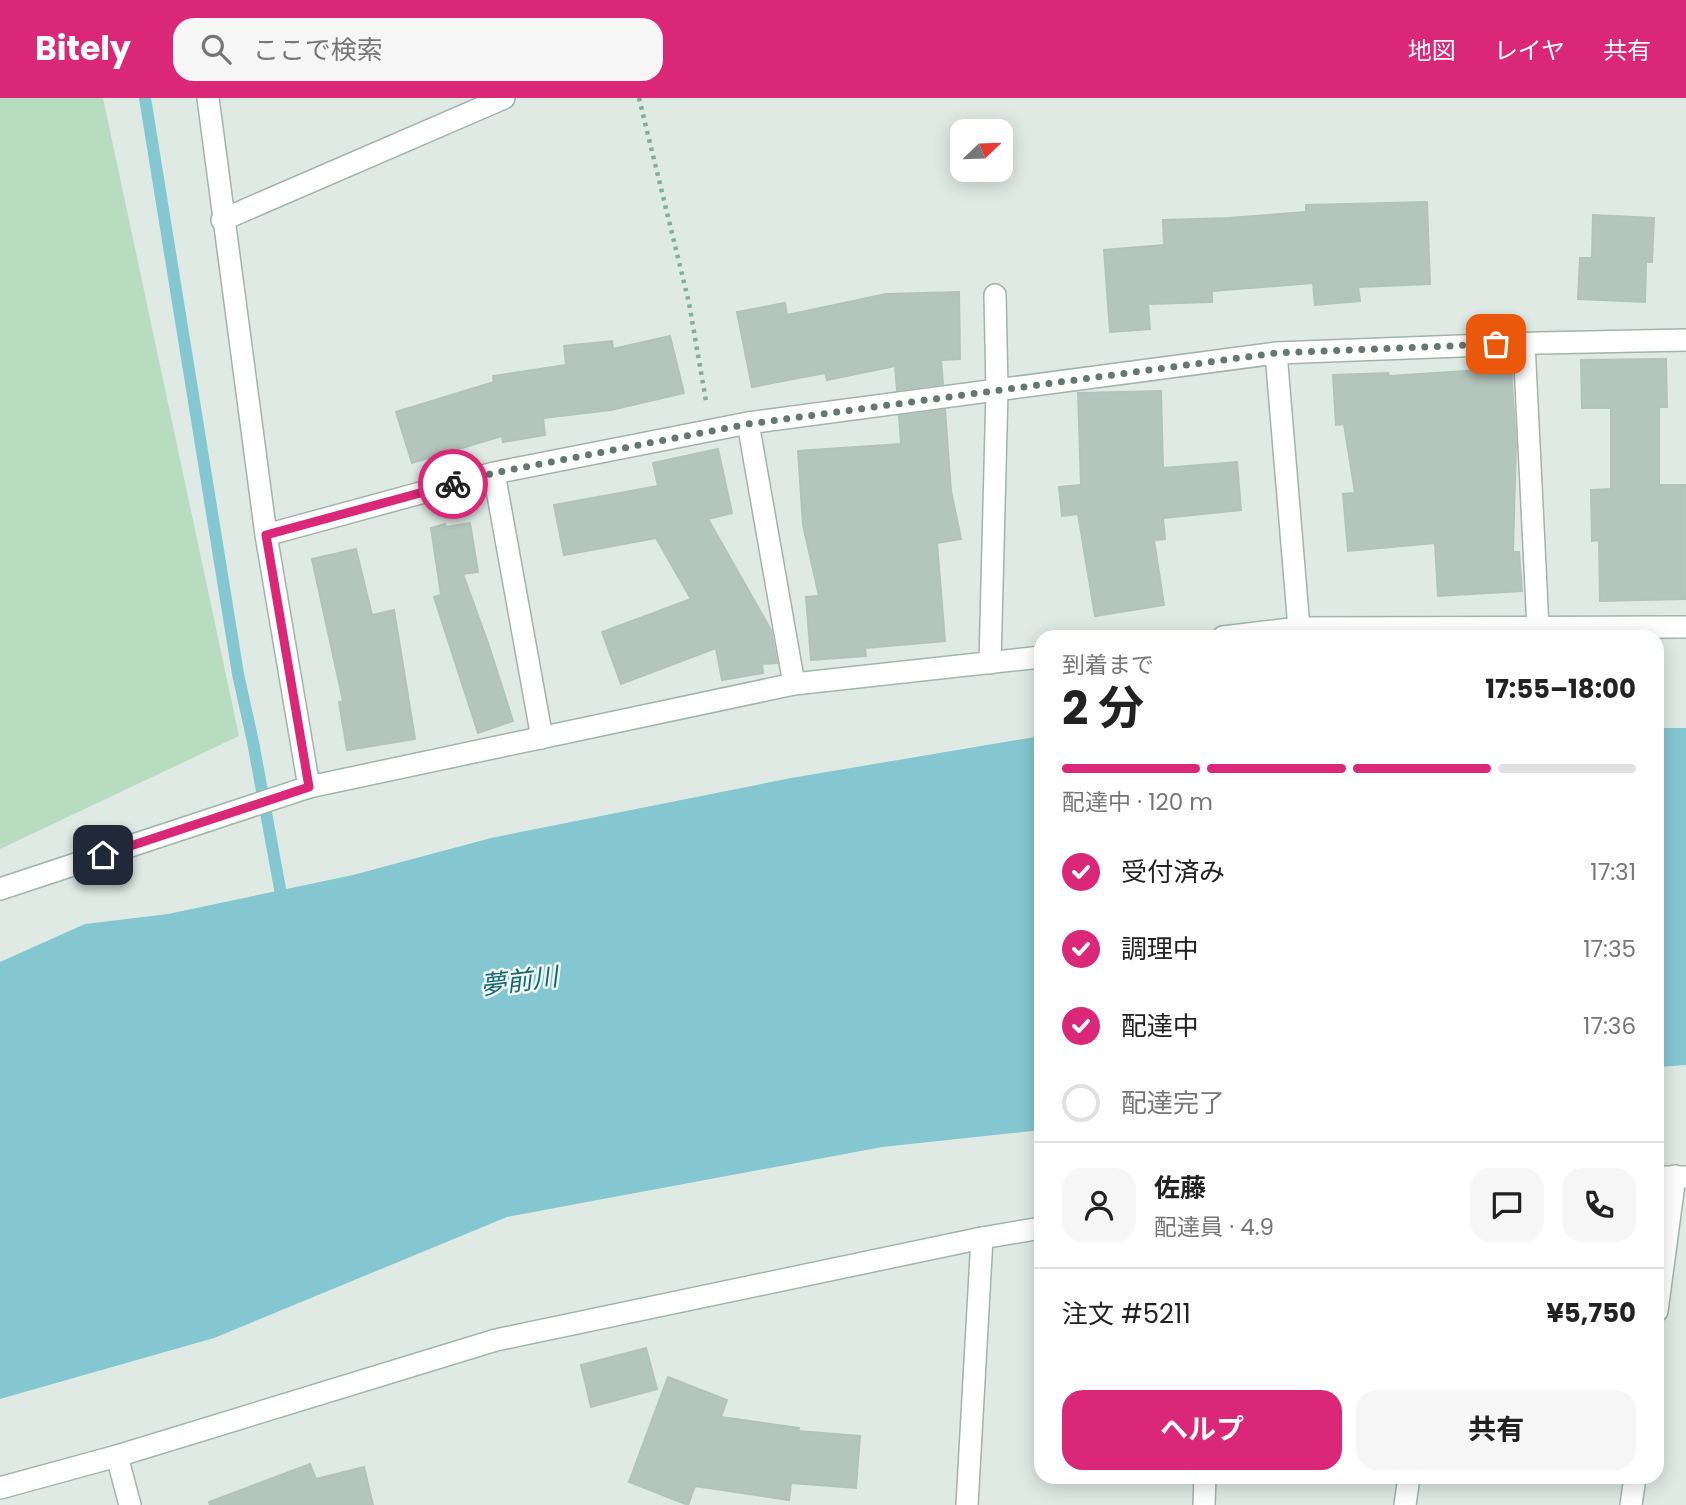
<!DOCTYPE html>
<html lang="ja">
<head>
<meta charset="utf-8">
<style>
  :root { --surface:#fff; --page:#f6f6f6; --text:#222; --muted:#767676; --line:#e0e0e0; --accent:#db2777 }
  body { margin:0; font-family:Poppins,"Noto Sans JP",sans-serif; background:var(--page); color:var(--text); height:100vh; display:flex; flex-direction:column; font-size:26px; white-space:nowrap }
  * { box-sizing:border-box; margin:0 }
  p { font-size:23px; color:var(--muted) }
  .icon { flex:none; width:38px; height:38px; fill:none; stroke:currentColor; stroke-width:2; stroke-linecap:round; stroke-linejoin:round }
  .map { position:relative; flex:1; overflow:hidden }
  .panel { position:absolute; left:1034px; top:532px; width:630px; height:854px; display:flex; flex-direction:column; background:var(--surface); border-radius:21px; box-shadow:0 4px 18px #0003 }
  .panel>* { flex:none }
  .needle { width:46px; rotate:67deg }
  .tools { position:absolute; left:950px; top:21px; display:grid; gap:14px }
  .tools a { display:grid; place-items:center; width:63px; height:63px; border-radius:14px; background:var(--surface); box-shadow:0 4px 18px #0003; font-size:35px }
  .pin { position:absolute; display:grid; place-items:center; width:60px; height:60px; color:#fff; margin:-30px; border-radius:14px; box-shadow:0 4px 10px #0006 }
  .courier { position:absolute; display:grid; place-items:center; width:70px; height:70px; margin:-35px; border:5px solid #db2777; border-radius:50%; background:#fff; color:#222; box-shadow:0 2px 9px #0007 }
  .overview em { font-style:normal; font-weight:700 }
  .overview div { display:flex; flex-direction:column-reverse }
  .overview { display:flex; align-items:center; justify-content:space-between; height:119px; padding:0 28px }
  h1 { font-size:46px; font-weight:700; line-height:52px }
  .bar { display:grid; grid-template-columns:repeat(4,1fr); gap:10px 7px; align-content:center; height:84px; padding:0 28px }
  .bar i { height:9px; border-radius:5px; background:var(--line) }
  .bar .selected { background:var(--accent) }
  .bar p { grid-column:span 4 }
  .line { display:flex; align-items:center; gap:18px; padding:0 28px; border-top:2px solid var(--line) }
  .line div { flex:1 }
  .round { display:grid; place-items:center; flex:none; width:74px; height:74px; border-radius:21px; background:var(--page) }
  ol { padding:0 28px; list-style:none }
  li { display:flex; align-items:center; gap:21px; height:77px }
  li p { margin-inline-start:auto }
  li .icon { padding:7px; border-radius:50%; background:var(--accent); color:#fff; stroke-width:4 }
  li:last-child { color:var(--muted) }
  li i { width:38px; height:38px; border:4px solid var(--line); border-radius:50% }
  .button { display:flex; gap:14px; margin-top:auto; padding:14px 28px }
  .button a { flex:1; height:80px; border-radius:21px; background:var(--accent); color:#fff; font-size:28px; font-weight:700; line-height:80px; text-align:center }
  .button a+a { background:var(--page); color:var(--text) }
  header { display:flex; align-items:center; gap:42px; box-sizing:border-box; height:98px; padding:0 35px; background:var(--accent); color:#fff }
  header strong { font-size:33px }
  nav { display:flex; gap:38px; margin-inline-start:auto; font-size:24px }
  .search { width:490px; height:63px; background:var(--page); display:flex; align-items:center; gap:18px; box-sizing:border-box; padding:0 24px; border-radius:21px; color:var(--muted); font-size:26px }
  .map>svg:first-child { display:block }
  .green { fill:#b7dcc0 }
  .water { fill:#85c7d1 }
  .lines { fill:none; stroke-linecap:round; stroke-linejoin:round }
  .stream { stroke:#85c7d1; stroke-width:12 }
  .building { fill:#b4c5be; stroke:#b1c4bc; stroke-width:2 }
  .street-casing { stroke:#a2b2ac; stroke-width:24 }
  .secondary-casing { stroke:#9eb6ad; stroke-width:24 }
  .path { stroke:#7eaf9f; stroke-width:4.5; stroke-dasharray:3.5 5; stroke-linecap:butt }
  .street { stroke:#fff; stroke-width:21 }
  .secondary { stroke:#fff; stroke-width:21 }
  .done { stroke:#637871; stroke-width:7; stroke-dasharray:0 12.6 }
  .route { stroke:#db2777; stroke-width:9 }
  .labels { text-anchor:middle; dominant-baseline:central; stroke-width:5; stroke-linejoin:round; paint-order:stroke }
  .water-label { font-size:26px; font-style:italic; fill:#196877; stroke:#eff7f3 }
</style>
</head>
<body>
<header>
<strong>Bitely</strong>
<div class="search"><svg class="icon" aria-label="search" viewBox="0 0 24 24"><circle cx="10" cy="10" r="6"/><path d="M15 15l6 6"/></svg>ここで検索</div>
<nav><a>地図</a><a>レイヤ</a><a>共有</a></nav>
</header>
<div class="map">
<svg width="1686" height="1407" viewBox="0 0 1686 1407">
  <rect width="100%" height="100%" fill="#dfeae5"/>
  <path class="green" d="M0 0H103L239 638 0 751Z"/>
  <path class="water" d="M1657 630H1686V967L1657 969Z
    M1041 638V1032L882 1049 507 1119 214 1240 0 1301V864L85 826 168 816 353 777 491 740 791 680Z"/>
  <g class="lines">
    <path class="stream" d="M145 0 238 576 253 644 283 807"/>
  </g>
  <path class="building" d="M1427 104 1430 186 1358 189 1360 203 1315 207 1313 185 1212 193V204L1148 206 1150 231 1110 234 1104 152 1164 147 1163 122 1229 120 1306 114V107Z
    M1593 117 1654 120 1652 164H1646L1645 204 1578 201 1580 160H1592Z
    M959 194 960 261 941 262 943 286 897 292 895 268 827 282 825 275 752 289 737 214 785 205 787 217 886 196Z
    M670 238 684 295 611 312 543 320 545 337 503 344 502 338 412 365 396 314 494 284 493 278 566 267 564 248 612 243 613 251Z
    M1666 261 1667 309H1659V387H1686V501L1600 503 1599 442 1592 443 1591 392 1611 391V310H1582L1581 262Z
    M1511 270 1516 346 1513 454H1519L1522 493 1438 498 1435 445 1348 453 1343 396 1355 395 1344 326 1336 327 1333 277 1388 275 1389 278Z
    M1161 293 1163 370 1237 364 1241 412 1163 420 1165 441 1154 442 1164 507 1095 518 1078 416 1062 418 1059 389 1081 387 1078 295Z
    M945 312 951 393 961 441 937 445 945 543 865 550 866 558 811 562 806 499 819 498 803 427 798 353 901 346 899 318Z
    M718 351 732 415 708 421 771 532 777 565 762 566 763 575 722 582 716 550 621 586 602 534 691 501 656 440 564 457 554 407 658 388 653 365Z
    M470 425 478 474 463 476 488 545 513 623 478 635 434 499 441 497 431 430 445 426 446 429Z
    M356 451 372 517 394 512 415 641 347 652 339 604 343 603 312 461Z
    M646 1250 657 1291 591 1309 581 1267Z
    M668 1279 727 1302 721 1319 799 1330 798 1333 860 1338 856 1390 791 1385 789 1402 695 1388 688 1407 629 1384Z
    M310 1366 316 1381 364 1369 373 1407H210L209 1404Z"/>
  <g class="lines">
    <g class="street-casing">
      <path id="street" d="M208 0 266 437 309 689
        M222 122 504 0
        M1524 245 1538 530
        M1276 255 1299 530
        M748 325 794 586
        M494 375 542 640
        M266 437 494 375 748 325 1276 255 1540 245 1686 242
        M990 565 997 292 995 197
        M1657 1213 1675 1078
        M117 1358 130 1407
        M967 1407 982 1140
        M1204 1407 1205 1379
        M1405 1407 1409 1379
        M1631 1407 1635 1379"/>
    </g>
    <g class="secondary-casing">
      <path id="secondary" d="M1223 539 1299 530 1686 529
        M0 791 309 689 794 586 1041 559
        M1657 1079H1686
        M0 1390 117 1358 496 1242 982 1140 1041 1130"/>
    </g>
    <path class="path" d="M639 0 689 205 706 303"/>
    <use href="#street" class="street"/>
    <use href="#secondary" class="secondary"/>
  </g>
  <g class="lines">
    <path class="done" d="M453 386 494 375 748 326 1276 255 1496 246"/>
    <path class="route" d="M103 757 309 689 266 437 453 386"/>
  </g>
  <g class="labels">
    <g class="water-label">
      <text transform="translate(519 883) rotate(-7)">夢前川</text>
    </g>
  </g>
</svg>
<div class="tools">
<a><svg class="needle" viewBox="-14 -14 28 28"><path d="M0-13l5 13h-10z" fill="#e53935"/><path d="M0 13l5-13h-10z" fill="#767676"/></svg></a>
</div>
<div class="pin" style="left:1496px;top:246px;background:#ea580c"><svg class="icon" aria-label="bag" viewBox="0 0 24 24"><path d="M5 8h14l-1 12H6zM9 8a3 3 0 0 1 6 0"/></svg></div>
<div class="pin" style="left:103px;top:757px;background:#1f2937"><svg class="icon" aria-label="home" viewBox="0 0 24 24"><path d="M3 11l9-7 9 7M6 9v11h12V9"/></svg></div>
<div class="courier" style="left:453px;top:386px"><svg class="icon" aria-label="bike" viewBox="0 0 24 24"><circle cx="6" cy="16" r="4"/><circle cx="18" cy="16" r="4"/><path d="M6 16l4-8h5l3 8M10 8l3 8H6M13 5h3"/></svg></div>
<section class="panel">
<div class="overview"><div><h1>2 分</h1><p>到着まで</p></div><em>17:55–18:00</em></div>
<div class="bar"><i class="selected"></i><i class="selected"></i><i class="selected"></i><i></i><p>配達中 · 120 m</p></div>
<ol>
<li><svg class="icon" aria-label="check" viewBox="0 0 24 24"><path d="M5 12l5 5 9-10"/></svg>受付済み<p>17:31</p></li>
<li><svg class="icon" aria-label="check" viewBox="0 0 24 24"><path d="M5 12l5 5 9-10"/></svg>調理中<p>17:35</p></li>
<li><svg class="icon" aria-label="check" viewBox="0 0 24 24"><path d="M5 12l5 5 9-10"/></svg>配達中<p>17:36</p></li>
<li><i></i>配達完了</li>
</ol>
<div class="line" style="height:126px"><a class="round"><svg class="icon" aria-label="person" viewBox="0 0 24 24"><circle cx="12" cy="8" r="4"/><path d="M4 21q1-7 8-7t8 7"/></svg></a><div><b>佐藤</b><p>配達員 · 4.9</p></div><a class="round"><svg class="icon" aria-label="chat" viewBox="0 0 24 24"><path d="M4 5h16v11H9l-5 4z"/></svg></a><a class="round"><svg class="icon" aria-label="phone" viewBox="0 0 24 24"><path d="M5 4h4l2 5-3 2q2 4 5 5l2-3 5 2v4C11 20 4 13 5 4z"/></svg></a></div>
<div class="line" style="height:91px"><div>注文 #5211</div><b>¥5,750</b></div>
<div class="button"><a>ヘルプ</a><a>共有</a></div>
</section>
</div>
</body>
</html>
